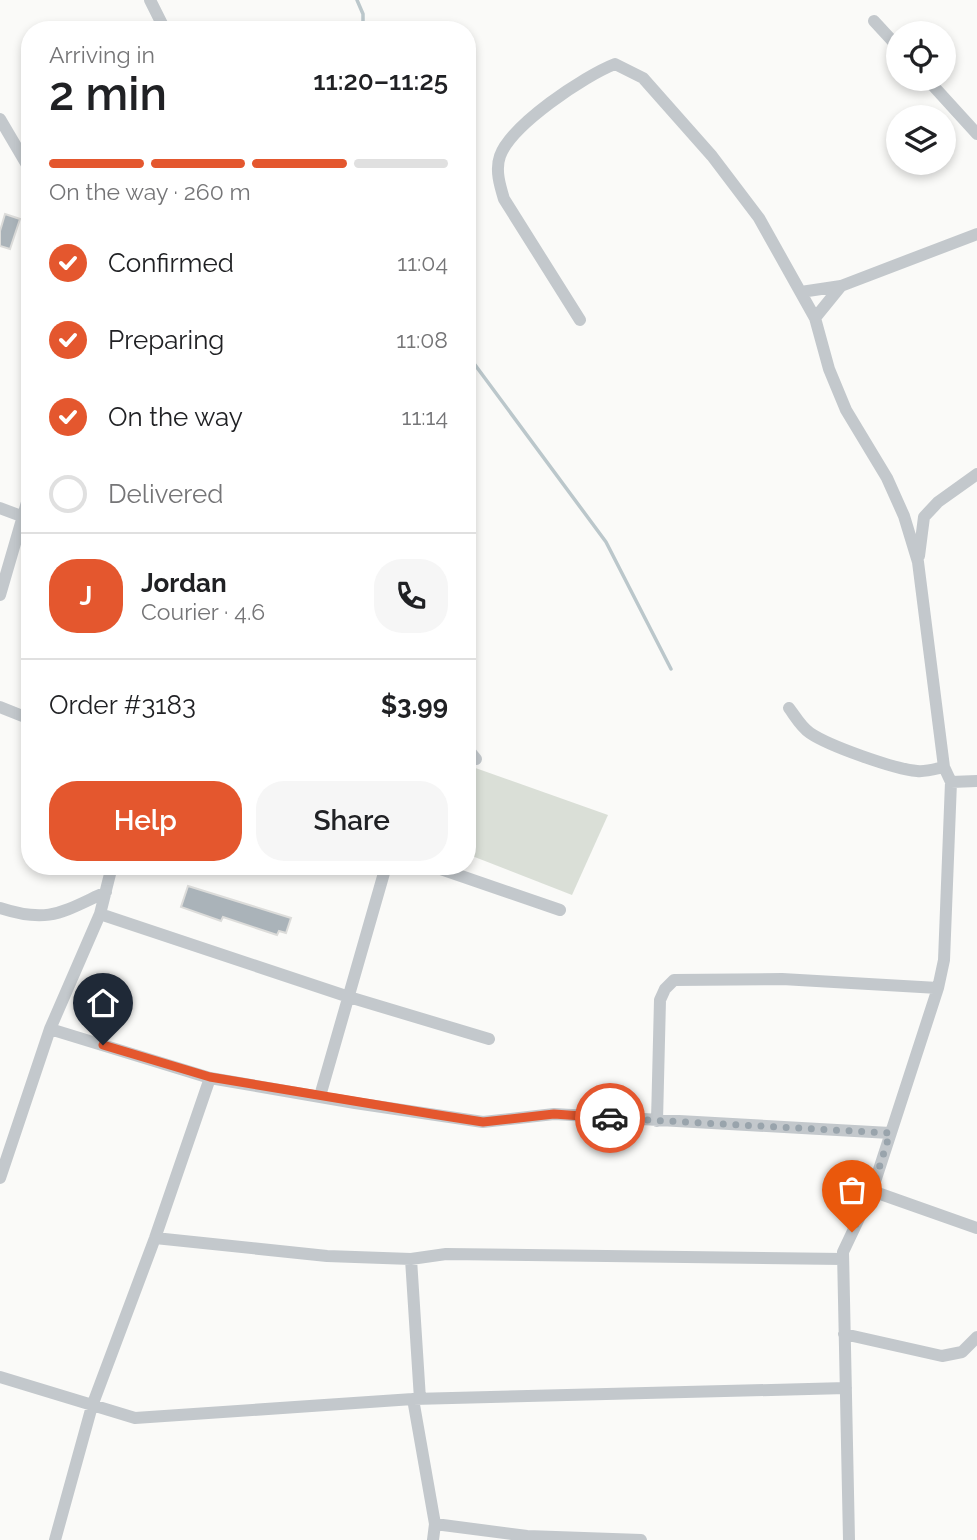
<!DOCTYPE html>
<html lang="en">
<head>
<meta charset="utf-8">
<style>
  :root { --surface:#fff; --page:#f6f6f6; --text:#202124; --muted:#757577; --line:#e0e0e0; --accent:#e4572e }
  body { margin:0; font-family:Raleway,sans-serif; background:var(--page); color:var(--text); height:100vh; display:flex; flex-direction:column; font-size:26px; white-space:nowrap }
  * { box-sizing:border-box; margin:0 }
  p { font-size:23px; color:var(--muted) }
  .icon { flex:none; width:38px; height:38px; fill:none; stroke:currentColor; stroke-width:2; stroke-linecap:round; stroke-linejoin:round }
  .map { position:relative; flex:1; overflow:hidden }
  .details { position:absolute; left:21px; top:21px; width:455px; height:854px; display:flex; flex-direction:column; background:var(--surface); border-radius:28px; box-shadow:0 4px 10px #0003 }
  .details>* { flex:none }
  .tools { position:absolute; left:886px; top:21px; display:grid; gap:14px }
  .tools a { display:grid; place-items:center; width:70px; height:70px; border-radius:50%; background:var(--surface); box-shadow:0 4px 10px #0003; font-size:35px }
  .pin { position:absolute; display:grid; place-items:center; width:60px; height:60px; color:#fff; margin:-72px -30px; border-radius:50% 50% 50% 0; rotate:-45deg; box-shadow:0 0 7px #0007 }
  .pin .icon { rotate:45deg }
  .courier { position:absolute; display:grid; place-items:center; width:70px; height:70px; margin:-35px; border:5px solid #e4572e; border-radius:50%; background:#fff; color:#222; box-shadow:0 2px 9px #0007 }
  .summary em { font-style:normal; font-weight:600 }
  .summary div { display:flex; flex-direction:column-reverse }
  .summary { display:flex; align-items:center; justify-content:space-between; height:119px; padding:0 28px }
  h1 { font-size:46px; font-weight:600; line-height:52px }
  .bar { display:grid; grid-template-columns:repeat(4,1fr); gap:10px 7px; align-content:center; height:84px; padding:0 28px }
  .bar i { height:9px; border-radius:5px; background:var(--line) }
  .bar .on { background:var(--accent) }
  .bar p { grid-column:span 4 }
  .line { display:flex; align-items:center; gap:18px; padding:0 28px; border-top:2px solid var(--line) }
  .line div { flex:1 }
  .round { display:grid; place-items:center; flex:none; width:74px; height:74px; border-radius:28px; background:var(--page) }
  ol { padding:0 28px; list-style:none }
  li { display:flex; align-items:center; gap:21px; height:77px }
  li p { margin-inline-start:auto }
  li .icon { padding:7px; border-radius:50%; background:var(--accent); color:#fff; stroke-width:4 }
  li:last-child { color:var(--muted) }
  li i { width:38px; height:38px; border:4px solid var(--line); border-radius:50% }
  .primary-button { display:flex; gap:14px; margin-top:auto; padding:14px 28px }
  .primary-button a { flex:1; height:80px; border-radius:28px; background:var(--accent); color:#fff; font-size:28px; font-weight:600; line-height:80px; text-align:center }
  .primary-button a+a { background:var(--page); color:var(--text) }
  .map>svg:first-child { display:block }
  .green { fill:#dadfd7 }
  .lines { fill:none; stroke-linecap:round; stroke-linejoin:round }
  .stream { stroke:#bbc7cb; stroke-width:3.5 }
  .building { fill:#aab3b9; stroke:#dcdcda; stroke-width:2 }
  .minor { stroke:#c3c8cc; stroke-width:12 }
  .done { stroke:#99a4ac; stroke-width:7; stroke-dasharray:0 12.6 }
  .route { stroke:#e4572e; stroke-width:9 }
</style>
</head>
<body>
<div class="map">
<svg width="977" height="1540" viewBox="0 0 977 1540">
  <rect width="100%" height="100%" fill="#fafaf8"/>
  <path class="green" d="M467 765 608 815 572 895 467 854Z"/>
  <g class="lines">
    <path class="stream" d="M357 0 363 14V30
      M467 354 606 542 671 669"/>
  </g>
  <path class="building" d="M5 214 20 219 10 249 0 246V231Z
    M188 886 291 918 286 933 279 931 277 935 223 917 221 921 181 907Z"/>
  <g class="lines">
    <path class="minor" d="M150 0 165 30
      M874 21 898 47
      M927 79 977 134
      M0 119 30 170
      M801 292 841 286 977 234
      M815 318 841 286
      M580 320 504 199C500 186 495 170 500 156 511 125 584 76 615 64L643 78 712 156 759 218 815 318 829 369 846 410 887 478 904 516 918 562 944 767 951 782 944 960 938 988 872 1191 843 1252 849 1540
      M0 508 21 516
      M919 556 924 517 938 502 977 474
      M0 595 30 492
      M0 707 30 719
      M789 708C795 716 801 727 810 733 829 746 894 769 917 771 926 772 935 769 944 767
      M467 748 476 759
      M951 782 977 781
      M432 866 560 910
      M0 908C49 924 62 912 106 892
      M100 914 349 997 489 1039
      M50 1029 210 1078 355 1103 483 1122 554 1114 890 1133
      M320 1096 386 866
      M657 1121 660 1000 665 989 674 980 782 979 938 988
      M0 1178 50 1029 100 914 112 866
      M872 1191 977 1228
      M155 1238 327 1256 411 1259 446 1254 843 1259
      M411 1259 420 1399
      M844 1334 942 1356 962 1352 977 1337
      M0 1377 135 1418 413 1399 846 1388
      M413 1399 435 1524 433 1540
      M435 1524 527 1536 641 1540
      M55 1540 92 1406 155 1238 210 1078"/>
  </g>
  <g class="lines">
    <path class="done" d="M610 1118 890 1133 872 1191 852 1232"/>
    <path class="route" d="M103 1045 210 1077 432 1114 483 1122 554 1114 610 1118"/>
  </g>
</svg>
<div class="tools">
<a><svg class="icon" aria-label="locate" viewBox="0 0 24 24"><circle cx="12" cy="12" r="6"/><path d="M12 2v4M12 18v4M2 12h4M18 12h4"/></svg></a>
<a><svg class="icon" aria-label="layers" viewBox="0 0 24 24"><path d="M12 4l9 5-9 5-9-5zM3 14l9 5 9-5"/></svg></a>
</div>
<div class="pin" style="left:852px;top:1232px;background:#ea580c"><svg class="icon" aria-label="bag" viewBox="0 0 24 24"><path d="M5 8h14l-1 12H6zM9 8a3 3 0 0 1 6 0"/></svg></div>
<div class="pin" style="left:103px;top:1045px;background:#1f2937"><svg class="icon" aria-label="home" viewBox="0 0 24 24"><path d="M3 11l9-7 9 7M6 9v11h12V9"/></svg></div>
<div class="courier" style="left:610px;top:1118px"><svg class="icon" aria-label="car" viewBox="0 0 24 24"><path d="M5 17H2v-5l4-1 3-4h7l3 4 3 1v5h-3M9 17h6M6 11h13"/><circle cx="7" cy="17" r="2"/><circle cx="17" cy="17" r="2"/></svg></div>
<section class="details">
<div class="summary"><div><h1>2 min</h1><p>Arriving in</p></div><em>11:20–11:25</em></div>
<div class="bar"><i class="on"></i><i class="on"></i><i class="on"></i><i></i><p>On the way · 260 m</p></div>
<ol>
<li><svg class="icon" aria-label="check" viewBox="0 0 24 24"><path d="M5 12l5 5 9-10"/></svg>Confirmed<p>11:04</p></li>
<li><svg class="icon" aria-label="check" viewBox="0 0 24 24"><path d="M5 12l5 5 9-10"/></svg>Preparing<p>11:08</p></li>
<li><svg class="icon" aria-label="check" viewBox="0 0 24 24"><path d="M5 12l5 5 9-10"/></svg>On the way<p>11:14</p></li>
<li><i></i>Delivered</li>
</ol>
<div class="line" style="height:126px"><b class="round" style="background:var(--accent);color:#fff">J</b><div><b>Jordan</b><p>Courier · 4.6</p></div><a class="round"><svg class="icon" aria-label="phone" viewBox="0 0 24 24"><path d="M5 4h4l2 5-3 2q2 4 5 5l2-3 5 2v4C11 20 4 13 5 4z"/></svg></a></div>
<div class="line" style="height:91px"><div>Order #3183</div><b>$3.99</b></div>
<div class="primary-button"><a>Help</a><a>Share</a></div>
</section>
</div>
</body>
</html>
